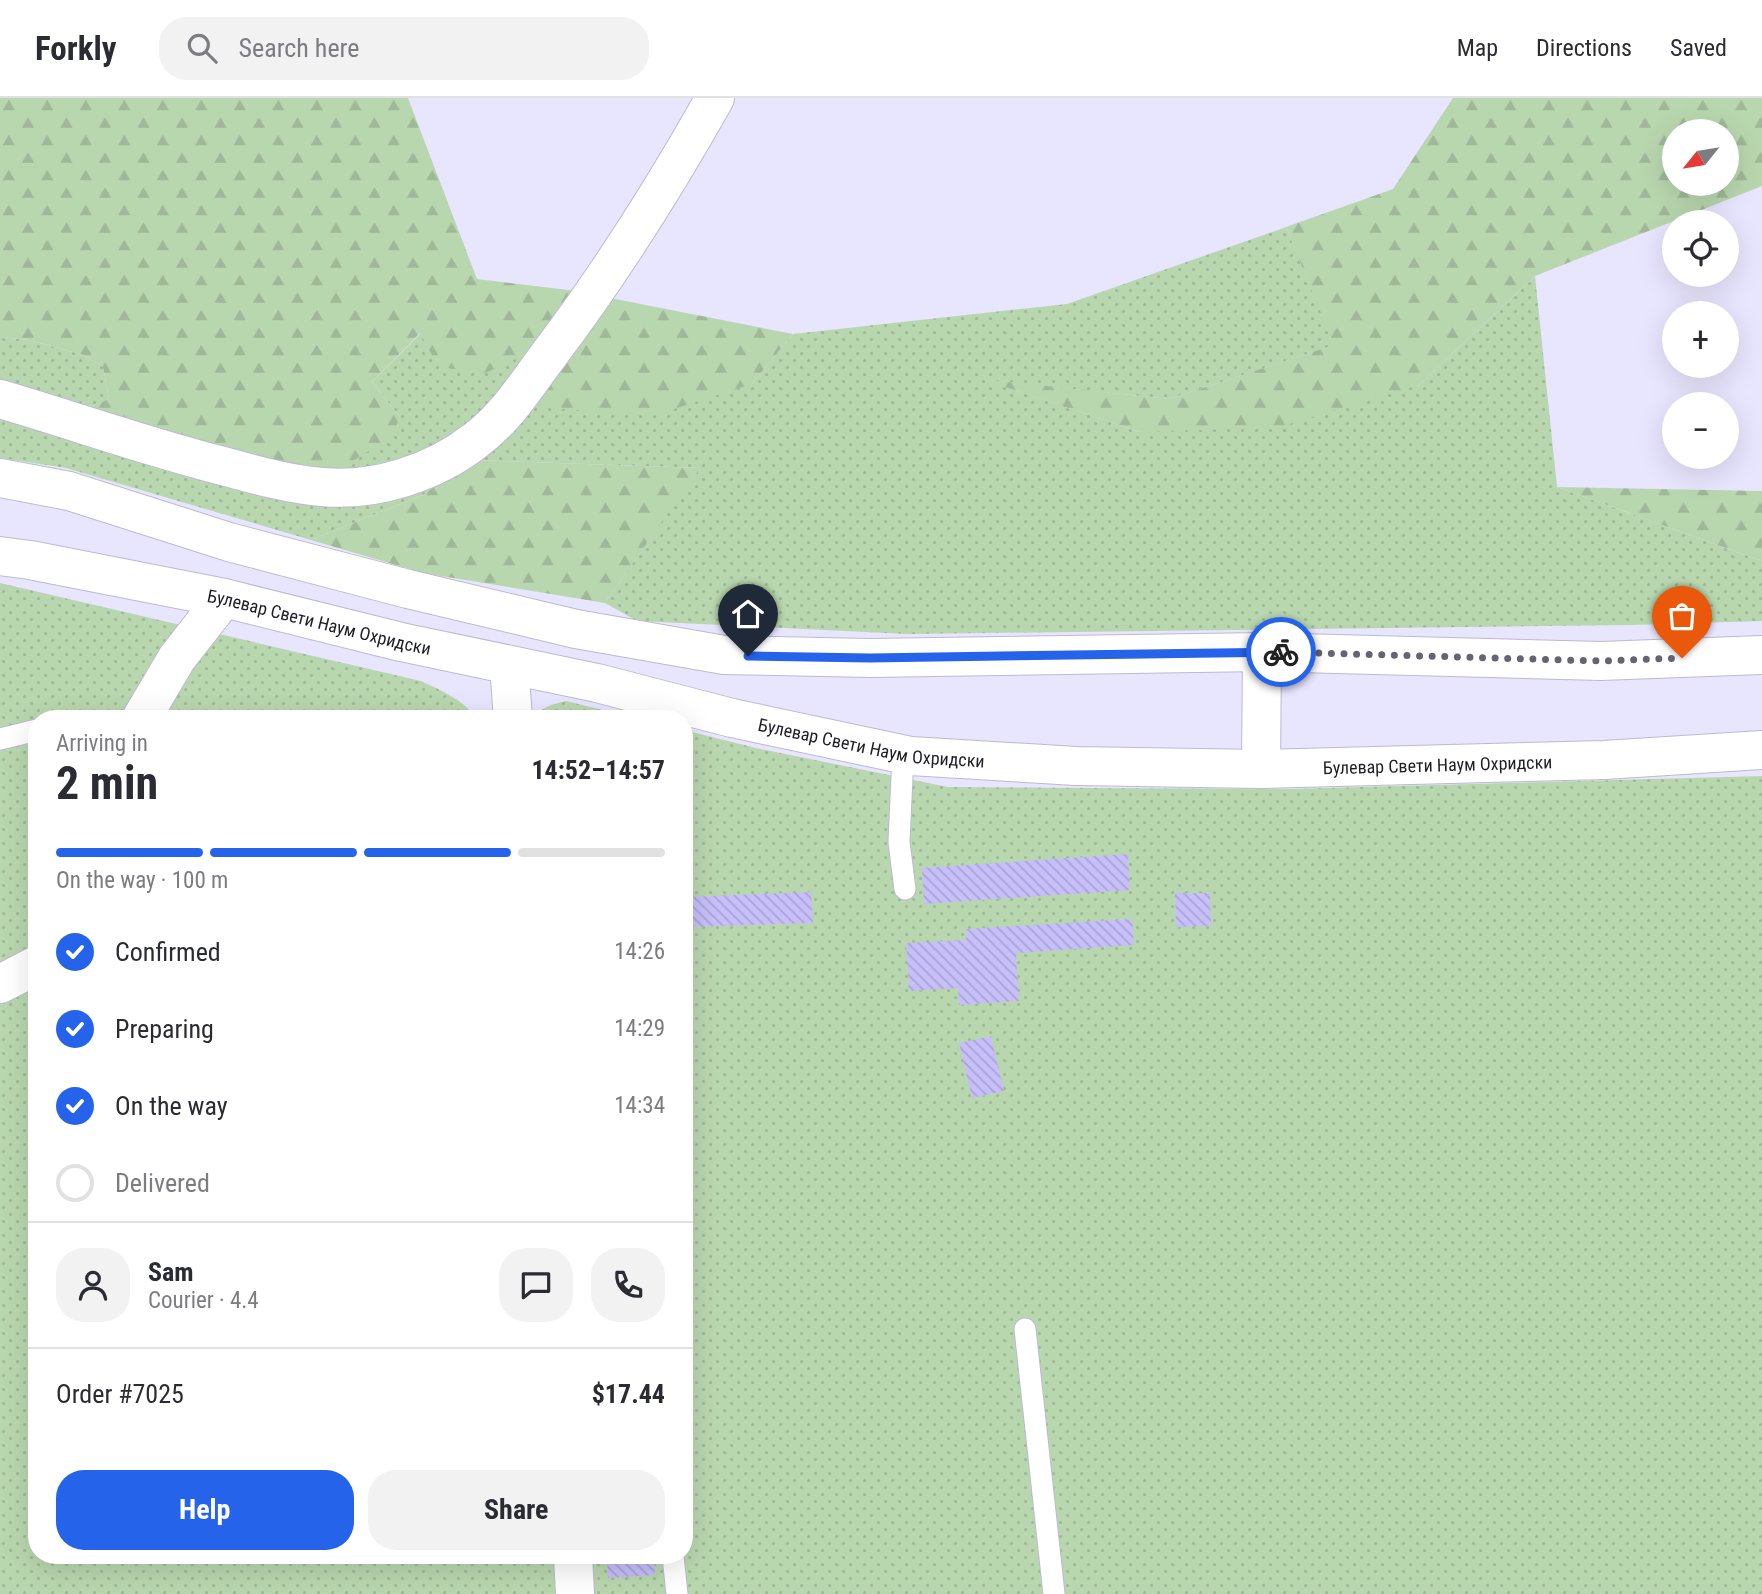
<!DOCTYPE html>
<html lang="en">
<head>
<meta charset="utf-8">
<style>
  :root { --surface:#fff; --page:#f2f2f3; --text:#2b2b33; --muted:#7c7c81; --line:#e1e1e2; --accent:#2563eb }
  body { margin:0; font-family:"Roboto Condensed",sans-serif; background:var(--page); color:var(--text); height:100vh; display:flex; flex-direction:column; font-size:26px; white-space:nowrap }
  * { box-sizing:border-box; margin:0 }
  p { font-size:23px; color:var(--muted) }
  .icon { flex:none; width:38px; height:38px; fill:none; stroke:currentColor; stroke-width:2; stroke-linecap:round; stroke-linejoin:round }
  .map { position:relative; flex:1; overflow:hidden }
  .side { position:absolute; left:28px; top:612px; width:665px; height:854px; display:flex; flex-direction:column; background:var(--surface); border-radius:28px; box-shadow:0 7px 28px #0002 }
  .side>* { flex:none }
  .needle { width:46px; rotate:240deg }
  .controls { position:absolute; left:1662px; top:21px; display:grid; gap:14px }
  .controls a { display:grid; place-items:center; width:77px; height:77px; border-radius:50%; background:var(--surface); box-shadow:0 7px 28px #0002; font-size:35px }
  .pin { position:absolute; display:grid; place-items:center; width:60px; height:60px; color:#fff; margin:-72px -30px; border-radius:50% 50% 50% 0; rotate:-45deg; box-shadow:0 0 7px #0007 }
  .pin .icon { rotate:45deg }
  .courier { position:absolute; display:grid; place-items:center; width:70px; height:70px; margin:-35px; border:5px solid #2563eb; border-radius:50%; background:#fff; color:#222; box-shadow:0 2px 9px #0007 }
  .overview em { font-style:normal; font-weight:700 }
  .overview div { display:flex; flex-direction:column-reverse }
  .overview { display:flex; align-items:center; justify-content:space-between; height:119px; padding:0 28px }
  h1 { font-size:46px; font-weight:700; line-height:52px }
  .bar { display:grid; grid-template-columns:repeat(4,1fr); gap:10px 7px; align-content:center; height:84px; padding:0 28px }
  .bar i { height:9px; border-radius:5px; background:var(--line) }
  .bar .selected { background:var(--accent) }
  .bar p { grid-column:span 4 }
  .line { display:flex; align-items:center; gap:18px; padding:0 28px; border-top:2px solid var(--line) }
  .line div { flex:1 }
  .round { display:grid; place-items:center; flex:none; width:74px; height:74px; border-radius:28px; background:var(--page) }
  ol { padding:0 28px; list-style:none }
  li { display:flex; align-items:center; gap:21px; height:77px }
  li p { margin-inline-start:auto }
  li .icon { padding:7px; border-radius:50%; background:var(--accent); color:#fff; stroke-width:4 }
  li:last-child { color:var(--muted) }
  li i { width:38px; height:38px; border:4px solid var(--line); border-radius:50% }
  .cta { display:flex; gap:14px; margin-top:auto; padding:14px 28px }
  .cta a { flex:1; height:80px; border-radius:28px; background:var(--accent); color:#fff; font-size:28px; font-weight:700; line-height:80px; text-align:center }
  .cta a+a { background:var(--page); color:var(--text) }
  header { display:flex; align-items:center; gap:42px; box-sizing:border-box; height:98px; padding:0 35px; background:var(--surface); border-bottom:2px solid var(--line) }
  header strong { font-size:33px }
  nav { display:flex; gap:38px; margin-inline-start:auto; font-size:24px }
  .search { width:490px; height:63px; background:var(--page); display:flex; align-items:center; gap:18px; box-sizing:border-box; padding:0 24px; border-radius:28px; color:var(--muted); font-size:26px }
  .map>svg:first-child { display:block }
  .grass { fill:url(#grass-dots) }
  .forest { fill:url(#forest-firs); fill-rule:evenodd }
  .building { fill:url(#building-back-hatch) }
  .lines { fill:none; stroke-linecap:round; stroke-linejoin:round }
  .lane-casing { stroke:#bcbad1; stroke-width:23 }
  .street-casing { stroke:#bcbad1; stroke-width:40 }
  .secondary-casing { stroke:#bcbad1; stroke-width:40 }
  .lane { stroke:#fff; stroke-width:21 }
  .street { stroke:#fff; stroke-width:38 }
  .secondary { stroke:#fff; stroke-width:38 }
  .done { stroke:#656472; stroke-width:7; stroke-dasharray:0 12.6 }
  .route { stroke:#2563eb; stroke-width:9 }
  .labels { text-anchor:middle; dominant-baseline:central; stroke-width:5; stroke-linejoin:round; paint-order:stroke }
  .street-label { font-size:18px; fill:#1f1e27; stroke:#fff }
</style>
</head>
<body>
<header>
<strong>Forkly</strong>
<div class="search"><svg class="icon" aria-label="search" viewBox="0 0 24 24"><circle cx="10" cy="10" r="6"/><path d="M15 15l6 6"/></svg>Search here</div>
<nav><a>Map</a><a>Directions</a><a>Saved</a></nav>
</header>
<div class="map">
<svg width="1762" height="1496" viewBox="0 0 1762 1496">
  <defs>
    <pattern id="grass-dots" width="8" height="8" patternUnits="userSpaceOnUse" patternTransform="scale(1.75)"><rect width="8" height="8" fill="#b9d7af"/><path d="M2 2h.1M6 6h.1" fill="none" stroke="#9fb897" stroke-width="1.8" stroke-linecap="round"/></pattern>
    <pattern id="forest-firs" width="22" height="20" patternUnits="userSpaceOnUse" patternTransform="scale(1.75)"><rect width="22" height="20" fill="#b9d7af"/><path d="M5 1l3.5 6h-7zM16 11l3.5 6h-7z" fill="#9fb897"/></pattern>
    <pattern id="building-back-hatch" width="6" height="6" patternUnits="userSpaceOnUse" patternTransform="scale(1.75)"><rect width="6" height="6" fill="#c6bff9"/><path d="M-1 5l2 2M0 0l6 6M5-1l2 2" fill="none" stroke="#aaa4d5"/></pattern>
  </defs>
  <rect width="100%" height="100%" fill="#e8e5fe"/>
  <path class="grass" d="M1286 129 1335 247 1169 301 985 282 1140 334 1419 287 1535 178 1557 389 1762 463V523L1631 527 907 536 637 523 605 505 699 370 472 362 423 397 311 442 66 370 0 360V315L345 404 527 308 752 286 793 236 1067 206Z
    M421 235 535 252 504 292 458 336 404 364 334 375 400 319 372 284Z
    M0 239 29 242 84 257 103 269 109 301 92 308 57 302 0 285Z
    M0 485 421 583C443 593 463 602 478 621H37V1458H555L557 1496H0Z
    M566 603 639 621H534C540 609 553 606 566 603Z
    M684 632 756 650 948 689 1288 691 1762 678V1496H592L589 1458H684Z"/>
  <path class="forest" d="M0 0H408L477 181 577 193 535 252 483 276 438 268 420 235 372 284 400 319 392 338 334 375 265 367 57 302 92 308 109 301 103 269 84 257 29 242 0 239Z
    M1453 0H1762V88L1535 178 1419 287 1279 329 1140 334 981 281 1169 301 1334 247 1286 129 1393 91ZM1675 33H1727V86H1675Z
    M605 199 793 236 752 286 652 318 527 308Z
    M472 362 700 370 605 505 423 475 311 442 423 397Z
    M1557 389 1762 393V463Z"/>
  <path class="building" d="M684 713 693 714 688 776H684Z
    M1128 756 1130 792 924 806 922 770Z
    M811 794 813 825 687 829 685 799Z
    M1175 795H1210L1211 828 1176 829Z
    M1132 821 1134 847 1016 855 1019 903 959 907 958 890 909 893 906 845 966 842V831Z
    M991 938 1004 993 972 1000 959 945Z
    M607 1458H654L655 1477 608 1480Z"/>
  <g class="lines">
    <g class="lane-casing">
      <path id="lane" d="M0 641 37 632
        M903 657 899 744 905 791
        M1025 1231 1054 1496
        M673 1458 677 1496"/>
    </g>
    <g class="street-casing">
      <path id="street" d="M0 301C75 323 148 349 223 368 256 377 288 386 322 389 375 394 434 375 476 342 506 320 526 287 548 258 610 176 665 89 715 0
        M509 567 513 621
        M141 621 177 560 224 500
        M0 886 37 867
        M573 1458 575 1496"/>
    </g>
    <g class="secondary-casing">
      <g id="secondary">
        <path d="M0 380 69 393 229 444 408 491 576 531 724 557 870 560 1262 554 1601 563 1762 557"/>
        <path id="s1" d="M0 458 30 462 224 500 401 544 597 585 732 620 911 658 1076 668 1261 671 1604 662 1762 652"/>
        <path d="M1261 671 1262 554"/>
      </g>
    </g>
    <use href="#lane" class="lane"/>
    <use href="#street" class="street"/>
    <use href="#secondary" class="secondary"/>
  </g>
  <g class="lines">
    <path class="done" d="M1281 554 1601 563 1682 560"/>
    <path class="route" d="M748 558 870 560 1281 554"/>
  </g>
  <g class="labels">
    <g class="street-label">
      <text stroke="none"><textPath href="#s1" startOffset="326">Булевар Свети Наум Охридски</textPath></text>
      <text stroke="none"><textPath href="#s1" startOffset="892">Булевар Свети Наум Охридски</textPath></text>
      <text stroke="none"><textPath href="#s1" startOffset="1460">Булевар Свети Наум Охридски</textPath></text>
    </g>
  </g>
</svg>
<div class="controls">
<a><svg class="needle" viewBox="-14 -14 28 28"><path d="M0-13l5 13h-10z" fill="#e53935"/><path d="M0 13l5-13h-10z" fill="#7c7c81"/></svg></a>
<a><svg class="icon" aria-label="locate" viewBox="0 0 24 24"><circle cx="12" cy="12" r="6"/><path d="M12 2v4M12 18v4M2 12h4M18 12h4"/></svg></a>
<a>+</a>
<a>−</a>
</div>
<div class="pin" style="left:1682px;top:560px;background:#ea580c"><svg class="icon" aria-label="bag" viewBox="0 0 24 24"><path d="M5 8h14l-1 12H6zM9 8a3 3 0 0 1 6 0"/></svg></div>
<div class="pin" style="left:748px;top:558px;background:#1f2937"><svg class="icon" aria-label="home" viewBox="0 0 24 24"><path d="M3 11l9-7 9 7M6 9v11h12V9"/></svg></div>
<div class="courier" style="left:1281px;top:554px"><svg class="icon" aria-label="bike" viewBox="0 0 24 24"><circle cx="6" cy="16" r="4"/><circle cx="18" cy="16" r="4"/><path d="M6 16l4-8h5l3 8M10 8l3 8H6M13 5h3"/></svg></div>
<section class="side">
<div class="overview"><div><h1>2 min</h1><p>Arriving in</p></div><em>14:52–14:57</em></div>
<div class="bar"><i class="selected"></i><i class="selected"></i><i class="selected"></i><i></i><p>On the way · 100 m</p></div>
<ol>
<li><svg class="icon" aria-label="check" viewBox="0 0 24 24"><path d="M5 12l5 5 9-10"/></svg>Confirmed<p>14:26</p></li>
<li><svg class="icon" aria-label="check" viewBox="0 0 24 24"><path d="M5 12l5 5 9-10"/></svg>Preparing<p>14:29</p></li>
<li><svg class="icon" aria-label="check" viewBox="0 0 24 24"><path d="M5 12l5 5 9-10"/></svg>On the way<p>14:34</p></li>
<li><i></i>Delivered</li>
</ol>
<div class="line" style="height:126px"><a class="round"><svg class="icon" aria-label="person" viewBox="0 0 24 24"><circle cx="12" cy="8" r="4"/><path d="M4 21q1-7 8-7t8 7"/></svg></a><div><b>Sam</b><p>Courier · 4.4</p></div><a class="round"><svg class="icon" aria-label="chat" viewBox="0 0 24 24"><path d="M4 5h16v11H9l-5 4z"/></svg></a><a class="round"><svg class="icon" aria-label="phone" viewBox="0 0 24 24"><path d="M5 4h4l2 5-3 2q2 4 5 5l2-3 5 2v4C11 20 4 13 5 4z"/></svg></a></div>
<div class="line" style="height:91px"><div>Order #7025</div><b>$17.44</b></div>
<div class="cta"><a>Help</a><a>Share</a></div>
</section>
</div>
</body>
</html>
